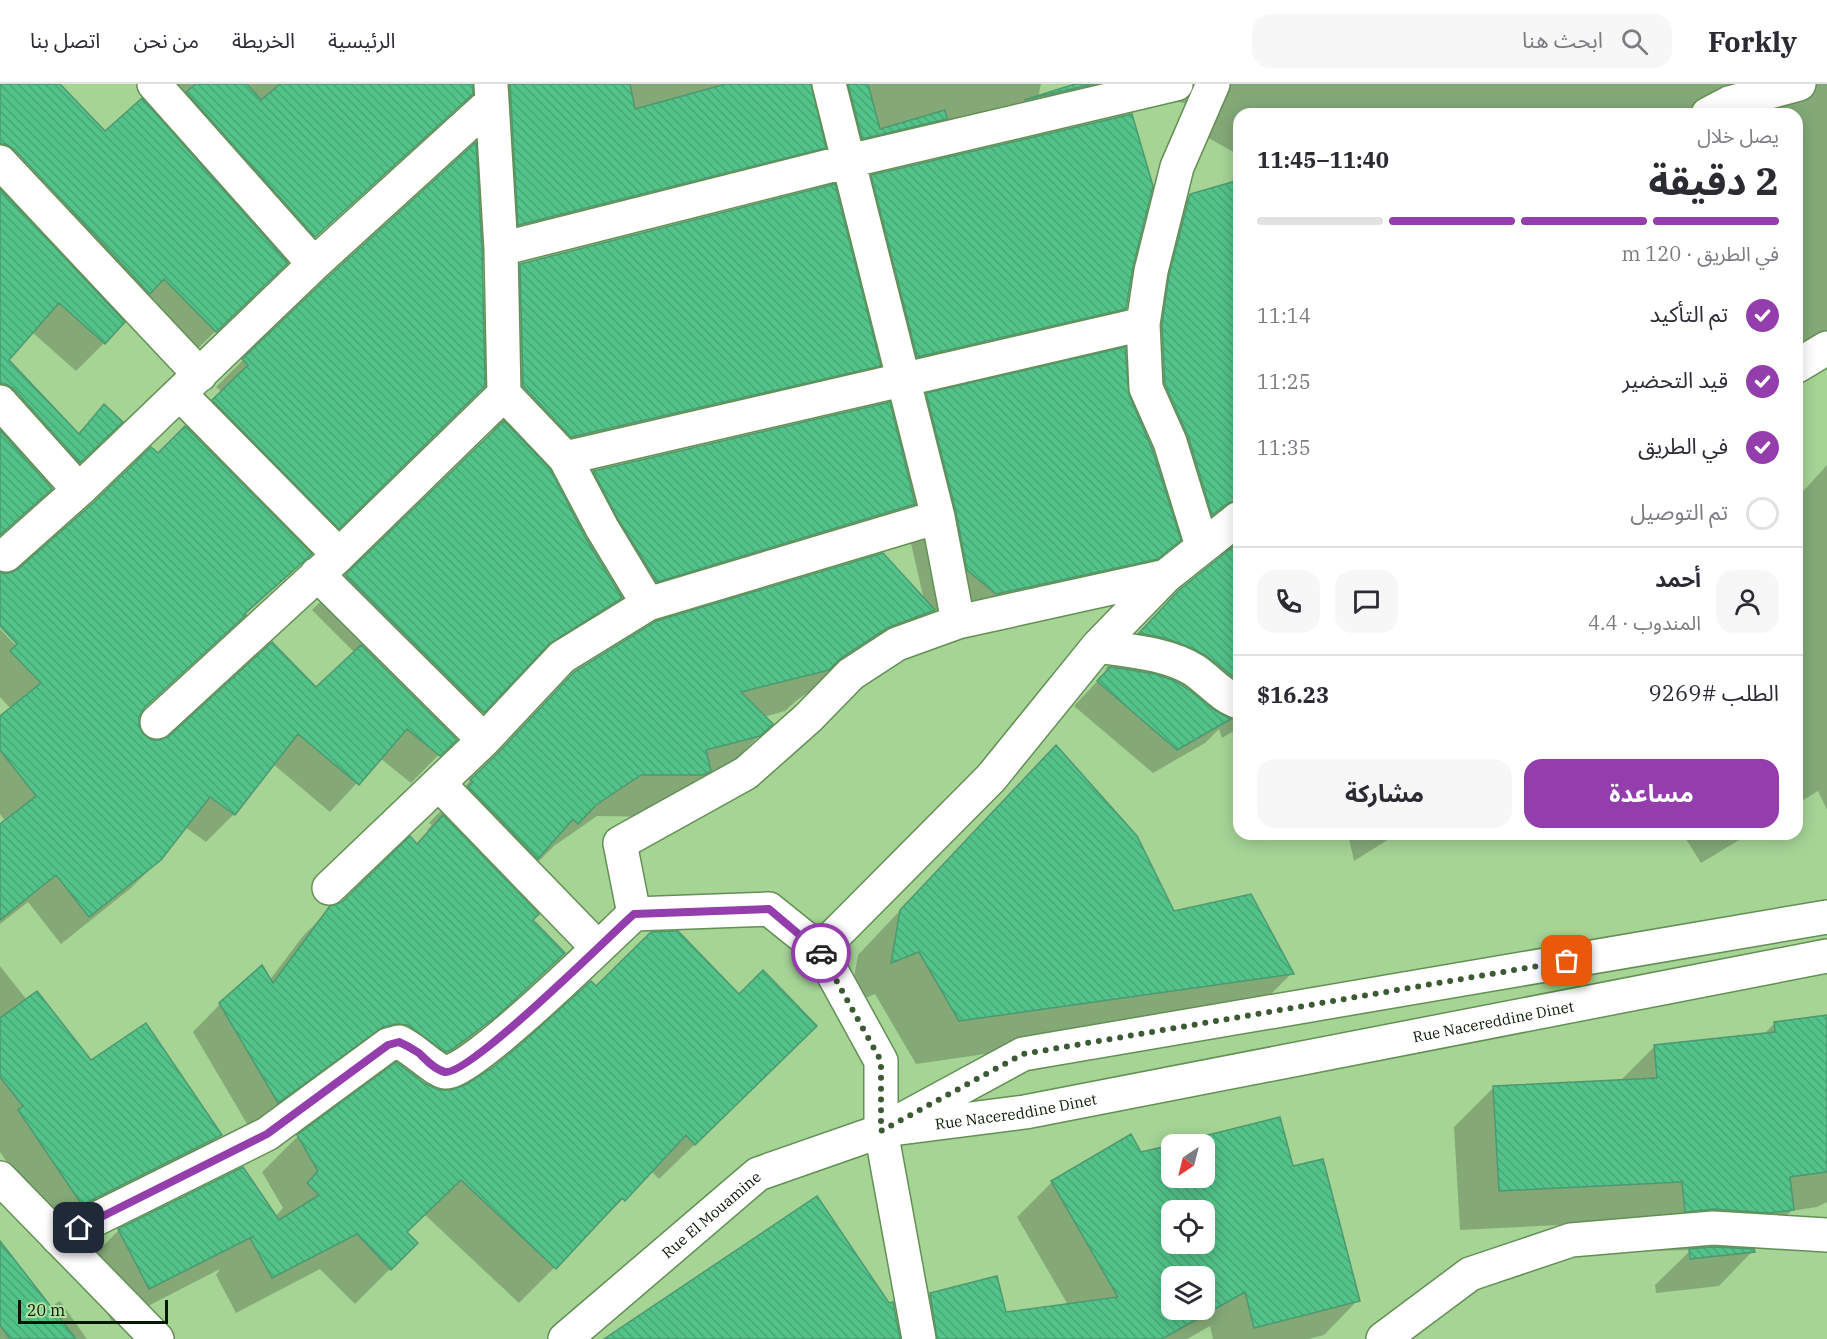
<!DOCTYPE html>
<html lang="ar">
<head>
<meta charset="utf-8">
<style>
  :root { --surface:#fff; --page:#f7f7f7; --text:#2b2b33; --muted:#7c7c81; --line:#e1e1e2; --accent:#933eac }
  body { margin:0; font-family:"IBM Plex Serif","Noto Sans Arabic",serif; background:var(--page); color:var(--text); direction:rtl; height:100vh; display:flex; flex-direction:column; font-size:22px; white-space:nowrap }
  * { box-sizing:border-box; margin:0 }
  p { font-size:20px; color:var(--muted) }
  .icon { flex:none; width:33px; height:33px; fill:none; stroke:currentColor; stroke-width:2; stroke-linecap:round; stroke-linejoin:round }
  .map { position:relative; flex:1; overflow:hidden; direction:ltr }
  .side { position:absolute; left:1233px; top:24px; width:570px; height:732px; display:flex; flex-direction:column; background:var(--surface); border-radius:18px; box-shadow:0 3px 15px #0003; direction:rtl }
  .side>* { flex:none }
  .needle { width:39px; rotate:215deg }
  .controls { position:absolute; left:1161px; top:1050px; display:grid; gap:12px }
  .controls a { display:grid; place-items:center; width:54px; height:54px; border-radius:12px; background:var(--surface); box-shadow:0 3px 15px #0003; font-size:30px }
  .scale { position:absolute; left:18px; bottom:15px; width:150px; box-sizing:border-box; padding-left:6px; border:3px solid #071802; border-top:0; font-size:16px; line-height:21px; white-space:nowrap; color:#071802; -webkit-text-stroke:4px #b2e2a2; paint-order:stroke }
  .pin { position:absolute; display:grid; place-items:center; width:51px; height:51px; color:#fff; margin:-26px; border-radius:12px; box-shadow:0 3px 9px #0006 }
  .courier { position:absolute; display:grid; place-items:center; width:60px; height:60px; margin:-30px; border:4px solid #933eac; border-radius:50%; background:#fff; color:#222; box-shadow:0 2px 8px #0007 }
  .overview em { font-style:normal; font-weight:700 }
  .overview div { display:flex; flex-direction:column-reverse }
  .overview { display:flex; align-items:center; justify-content:space-between; height:102px; padding:0 24px }
  h1 { font-size:39px; font-weight:700; line-height:45px }
  .bar { display:grid; grid-template-columns:repeat(4,1fr); gap:9px 6px; align-content:center; height:72px; padding:0 24px }
  .bar i { height:8px; border-radius:4px; background:var(--line) }
  .bar .selected { background:var(--accent) }
  .bar p { grid-column:span 4 }
  .line { display:flex; align-items:center; gap:15px; padding:0 24px; border-top:2px solid var(--line) }
  .line div { flex:1 }
  .round { display:grid; place-items:center; flex:none; width:63px; height:63px; border-radius:18px; background:var(--page) }
  ol { padding:0 24px; list-style:none }
  li { display:flex; align-items:center; gap:18px; height:66px }
  li p { margin-inline-start:auto }
  li .icon { padding:6px; border-radius:50%; background:var(--accent); color:#fff; stroke-width:4 }
  li:last-child { color:var(--muted) }
  li i { width:33px; height:33px; border:3px solid var(--line); border-radius:50% }
  .cta { display:flex; gap:12px; margin-top:auto; padding:12px 24px }
  .cta a { flex:1; height:69px; border-radius:18px; background:var(--accent); color:#fff; font-size:24px; font-weight:700; line-height:69px; text-align:center }
  .cta a+a { background:var(--page); color:var(--text) }
  header { display:flex; align-items:center; gap:36px; box-sizing:border-box; height:84px; padding:0 30px; background:var(--surface); border-bottom:2px solid var(--line) }
  header strong { font-size:28px }
  nav { display:flex; gap:33px; margin-inline-start:auto; font-size:21px }
  .search { width:420px; height:54px; background:var(--page); display:flex; align-items:center; gap:15px; box-sizing:border-box; padding:0 21px; border-radius:18px; color:var(--muted); font-size:22px }
  .map>svg:first-child { display:block }
  .shadow { fill:#0003; fill-rule:evenodd }
  .building { fill:url(#building-back-hatch); stroke:#4d9970; stroke-width:1.5; fill-rule:evenodd }
  .lines { fill:none; stroke-linecap:round; stroke-linejoin:round }
  .street-casing { stroke:#638f54; stroke-width:36 }
  .secondary-casing { stroke:#638f54; stroke-width:36 }
  .street { stroke:#fff; stroke-width:33 }
  .secondary { stroke:#fff; stroke-width:33 }
  .done { stroke:#3e5a35; stroke-width:6; stroke-dasharray:0 10.8 }
  .route { stroke:#933eac; stroke-width:8 }
  .labels { text-anchor:middle; dominant-baseline:central; stroke-width:4.5; stroke-linejoin:round; paint-order:stroke }
  .street-label { font-size:15px; fill:#071802; stroke:#b2e2a2 }
</style>
</head>
<body>
<header>
<strong>Forkly</strong>
<div class="search"><svg class="icon" aria-label="search" viewBox="0 0 24 24"><circle cx="10" cy="10" r="6"/><path d="M15 15l6 6"/></svg>ابحث هنا</div>
<nav><a>الرئيسية</a><a>الخريطة</a><a>من نحن</a><a>اتصل بنا</a></nav>
</header>
<div class="map">
<svg width="1827" height="1255" viewBox="0 0 1827 1255">
  <defs>
    <pattern id="building-back-hatch" width="6" height="6" patternUnits="userSpaceOnUse" patternTransform="scale(1.5)"><rect width="6" height="6" fill="#53c389"/><path d="M-1 5l2 2M0 0l6 6M5-1l2 2" fill="none" stroke="#47a775"/></pattern>
  </defs>
  <rect width="100%" height="100%" fill="#a5d495"/>
  <path class="shadow" d="M5 0H57L105 49 143 18 162 0H1041L1038 14 1079 0H1142L826 90 820 67 788 99 481 177 482 220 521 181 840 125 872 92 1131 182 1125 224 1085 263 548 386 565 417 594 388 895 343 927 311 1126 278 1134 228 1154 148 1190 111 1239 103V647L1237 645 1222 654 1219 645 1205 659 1153 689 1074 622 1108 586 1105 585 1143 544 1180 507 1221 474 1222 468 1176 466 1174 461 1137 498 954 552 929 530 891 568 843 586 797 616 785 627 764 633 771 640 729 682 659 733 597 732 554 762 535 781 532 778 509 801 531 836 563 869 535 897 440 981 417 995 438 1007H451L470 1000 596 904 780 978 659 1095 651 1087 519 1219 424 1130 405 1148 416 1159 355 1220 320 1185 236 1229 216 1191 220 1185 113 1240 83 1182 119 1146 275 1133 283 1124 262 1088 298 1052 396 980 380 969 250 1045 193 948 220 920 269 897 303 852 331 824 343 819 416 761 429 748 427 746 432 741 429 739 575 589 924 516 904 429 587 547 518 590 411 699 380 674 330 728 273 680 234 730 206 758 185 743 160 775 131 804 61 860 28 818 0 840V745L6 738 0 730V634L11 625 0 613V545L21 567 23 565 0 540V490L11 491 19 486 158 371 222 308 216 303 243 276 328 195 476 60 474 37 470 26 462 19 435 46 277 187 187 275 135 223 104 259 76 287 32 248 7 276 77 350 104 323 93 366 0 452V5ZM485 300 486 340 494 348 312 526 355 569 316 606 161 658 151 657 142 651 137 642 138 633 140 628 311 470Z
    M1180 0H1827V283L1814 273 1797 284V30H1766L1778 27 1768 18 1712 30H1239V71L1194 46 1192 25 1184 19 1174 17 1170 19Z
    M1827 381V726L1818 707 1797 720V414Z
    M1013 707 1173 828 1292 889 1249 932 916 980 875 910 849 921 858 871Z
    M1348 750H1397L1354 777Z
    M1683 750H1749L1701 779Z
    M0 882 27 916 91 978 220 1051 192 1079 54 1148 0 1068Z
    M1827 933V1118L1817 1123 1791 1127 1719 1202 1656 1209 1655 1201 1691 1166 1646 1167 1643 1137 1460 1146 1454 1043 1494 1003 1620 997 1654 963 1763 951 1774 940Z
    M1279 1034 1292 1084 1358 1216 1324 1251 1309 1255H1213L1210 1242 1187 1255H607L896 1244 930 1210 1005 1229 1068 1221 1017 1133 1052 1098 1141 1070 1172 1094H1204V1060H1178ZM1172 1126H1204V1160H1172ZM1172 1192H1204V1226H1172Z
    M0 1160 50 1223 60 1217 87 1255H0Z"/>
  <path class="building" d="M0 0H60L105 47 142 14 288 179 216 248 164 195 150 210 14 65 6 60H0Z
    M196 0H247L261 16 280 0H473V10L315 153 186 8Z
    M510 0H630L635 25 726 0H811L826 64 518 141Z
    M848 0H868L880 45 945 26 947 35 862 55Z
    M1075 0H1094L1024 16Z
    M1132 30 1153 102 1133 183 1126 225 917 273 871 91Z
    M476 58 482 166 485 302 339 445 212 316 248 281 242 275 327 194Z
    M1239 96V416L1228 419 1212 431 1188 352 1165 300 1162 241 1169 191 1190 110Z
    M835 100 881 282 571 353 523 302 520 180Z
    M0 105 125 238 105 260 59 219 9 276 79 350 104 320 123 338 80 379 14 305 6 300H0Z
    M1125 263 1129 311 1152 365 1181 456 1158 475 996 510 967 486 956 428 926 309Z
    M890 318 915 420 657 498 618 435 593 387Z
    M504 337 550 385 585 453 622 514 549 560 484 629 345 491Z
    M185 342 312 470 244 530 246 531 144 624 139 633V641L143 650 152 656H160L169 652 272 558 316 603 361 561 457 656 440 672 407 645 359 701 298 650 235 731 210 713 161 776 89 833 56 791 0 836V740L36 712 0 666V632L41 599 10 567 17 560 0 542V489H9L18 485 92 420 151 363 158 369Z
    M0 346 52 405 0 451Z
    M1239 458V597L1205 571 1192 564 1165 554 1139 549 1179 506Z
    M883 469 935 526 887 544 841 574 829 586 741 608 773 640 760 652 706 666 711 687 703 691H641L596 721 578 740 573 735 538 775 468 703 473 698 470 696 498 669 574 588 656 537Z
    M1110 583 1155 590 1175 597 1188 605 1216 627 1231 635 1177 666 1097 597Z
    M1056 661 1137 752 1174 827 1251 810 1294 890 959 937 919 868 891 879 900 826Z
    M443 731 539 830 533 836 565 869 497 932 451 966 445 968 408 941 395 940 383 943 278 1019 219 919 262 881 273 899 330 822 342 818 410 752 417 760Z
    M678 847 739 910 763 886 817 942 695 1061 686 1051 625 1117 622 1114 556 1185 461 1096 407 1148 418 1159 391 1186 357 1150 272 1194 250 1154 254 1152 149 1205 118 1145 243 1083 279 1136 319 1111 307 1099 318 1087 297 1051 396 978 424 999 439 1006H451L465 1001 492 984 521 960 591 897 596 902 651 848Z
    M37 907 91 976 146 939 222 1051 82 1121 18 1026 23 1022 0 993V934Z
    M1827 931V1088L1790 1093 1794 1126 1769 1129 1714 1125 1685 1128 1682 1098 1499 1107 1493 1002 1657 994 1654 961 1775 948 1774 938Z
    M1280 1033 1293 1082 1323 1075 1360 1217 1254 1244 1245 1208 1162 1255H937L930 1209 997 1192 1006 1228 1118 1213 1051 1097 1131 1050 1141 1068 1172 1061V1094H1204V1060H1172ZM1172 1126H1204V1160H1172ZM1172 1192H1204V1226H1172Z
    M817 1112 889 1219 893 1218 900 1255H604Z
    M0 1157 76 1255H10L0 1241Z
    M1713 1163 1754 1165 1755 1168 1690 1175 1689 1165Z"/>
  <g class="lines">
    <g class="street-casing">
      <path id="street" d="M154 0 314 180
        M829 0 938 433 958 538
        M491 1 501 165 504 310 565 374 602 444 648 520
        M1708 30 1729 19 1799 0
        M0 78 200 291
        M501 165 849 77 1176 0
        M1797 282 1827 264
        M180 310 339 471
        M0 318 79 406
        M565 374 1143 240
        M1202 462 1170 358 1146 304 1143 240 1151 187 1177 83 1213 0
        M6 471 79 406 314 180 492 18
        M317 490 484 656
        M1098 562C1129 567 1166 569 1194 586 1209 596 1221 612 1239 618
        M157 638 339 471 504 310
        M439 700 597 863
        M329 804 484 656 562 573 648 520 938 433
        M820 866 769 825 634 830 620 759 746 689 808 634 851 590 897 560 958 538 1166 492
        M881 1047V977L820 866 991 694 1098 562 1166 492 1239 434
        M58 1154 267 1050 388 961 399 958C413 964 434 986 445 988 469 992 609 853 634 830
        M1383 1255 1470 1190 1571 1156 1713 1144 1827 1151"/>
    </g>
    <g class="secondary-casing">
      <g id="secondary">
        <path id="s1" d="M900 1044 1025 1028 1827 872"/>
        <path d="M881 1047 919 1255"/>
        <path d="M0 1094 157 1255"/>
        <path id="s2" d="M565 1255 758 1090 881 1047 1023 970 1827 833"/>
      </g>
    </g>
    <use href="#street" class="street"/>
    <use href="#secondary" class="secondary"/>
  </g>
  <g class="lines">
    <path class="done" d="M821 869 881 977V1047L1023 970 1567 877"/>
    <path class="route" d="M79 1144 267 1050 388 961 399 958C406 961 413 965 419 969 426 976 435 986 445 988 469 992 608 853 634 830L769 825 821 869"/>
  </g>
  <g class="labels">
    <g class="street-label">
      <text stroke="none"><textPath href="#s1" startOffset="603">Rue Nacereddine Dinet</textPath></text>
      <text stroke="none"><textPath href="#s1" startOffset="117">Rue Nacereddine Dinet</textPath></text>
      <text stroke="none"><textPath href="#s2" startOffset="192">Rue El Mouamine</textPath></text>
    </g>
  </g>
</svg>
<div class="controls">
<a><svg class="needle" viewBox="-14 -14 28 28"><path d="M0-13l5 13h-10z" fill="#e53935"/><path d="M0 13l5-13h-10z" fill="#7c7c81"/></svg></a>
<a><svg class="icon" aria-label="locate" viewBox="0 0 24 24"><circle cx="12" cy="12" r="6"/><path d="M12 2v4M12 18v4M2 12h4M18 12h4"/></svg></a>
<a><svg class="icon" aria-label="layers" viewBox="0 0 24 24"><path d="M12 4l9 5-9 5-9-5zM3 14l9 5 9-5"/></svg></a>
</div>
<div class="scale">20 m</div>
<div class="pin" style="left:1567px;top:877px;background:#ea580c"><svg class="icon" aria-label="bag" viewBox="0 0 24 24"><path d="M5 8h14l-1 12H6zM9 8a3 3 0 0 1 6 0"/></svg></div>
<div class="pin" style="left:79px;top:1144px;background:#1f2937"><svg class="icon" aria-label="home" viewBox="0 0 24 24"><path d="M3 11l9-7 9 7M6 9v11h12V9"/></svg></div>
<div class="courier" style="left:821px;top:869px"><svg class="icon" aria-label="car" viewBox="0 0 24 24"><path d="M5 17H2v-5l4-1 3-4h7l3 4 3 1v5h-3M9 17h6M6 11h13"/><circle cx="7" cy="17" r="2"/><circle cx="17" cy="17" r="2"/></svg></div>
<section class="side">
<div class="overview"><div><h1>2 دقيقة</h1><p>يصل خلال</p></div><em>11:40–11:45</em></div>
<div class="bar"><i class="selected"></i><i class="selected"></i><i class="selected"></i><i></i><p>في الطريق · 120 m</p></div>
<ol>
<li><svg class="icon" aria-label="check" viewBox="0 0 24 24"><path d="M5 12l5 5 9-10"/></svg>تم التأكيد<p>11:14</p></li>
<li><svg class="icon" aria-label="check" viewBox="0 0 24 24"><path d="M5 12l5 5 9-10"/></svg>قيد التحضير<p>11:25</p></li>
<li><svg class="icon" aria-label="check" viewBox="0 0 24 24"><path d="M5 12l5 5 9-10"/></svg>في الطريق<p>11:35</p></li>
<li><i></i>تم التوصيل</li>
</ol>
<div class="line" style="height:108px"><a class="round"><svg class="icon" aria-label="person" viewBox="0 0 24 24"><circle cx="12" cy="8" r="4"/><path d="M4 21q1-7 8-7t8 7"/></svg></a><div><b>أحمد</b><p>المندوب · 4.4</p></div><a class="round"><svg class="icon" aria-label="chat" viewBox="0 0 24 24"><path d="M4 5h16v11H9l-5 4z"/></svg></a><a class="round"><svg class="icon" aria-label="phone" viewBox="0 0 24 24"><path d="M5 4h4l2 5-3 2q2 4 5 5l2-3 5 2v4C11 20 4 13 5 4z"/></svg></a></div>
<div class="line" style="height:78px"><div>الطلب #9269</div><b>$16.23</b></div>
<div class="cta"><a>مساعدة</a><a>مشاركة</a></div>
</section>
</div>
</body>
</html>
